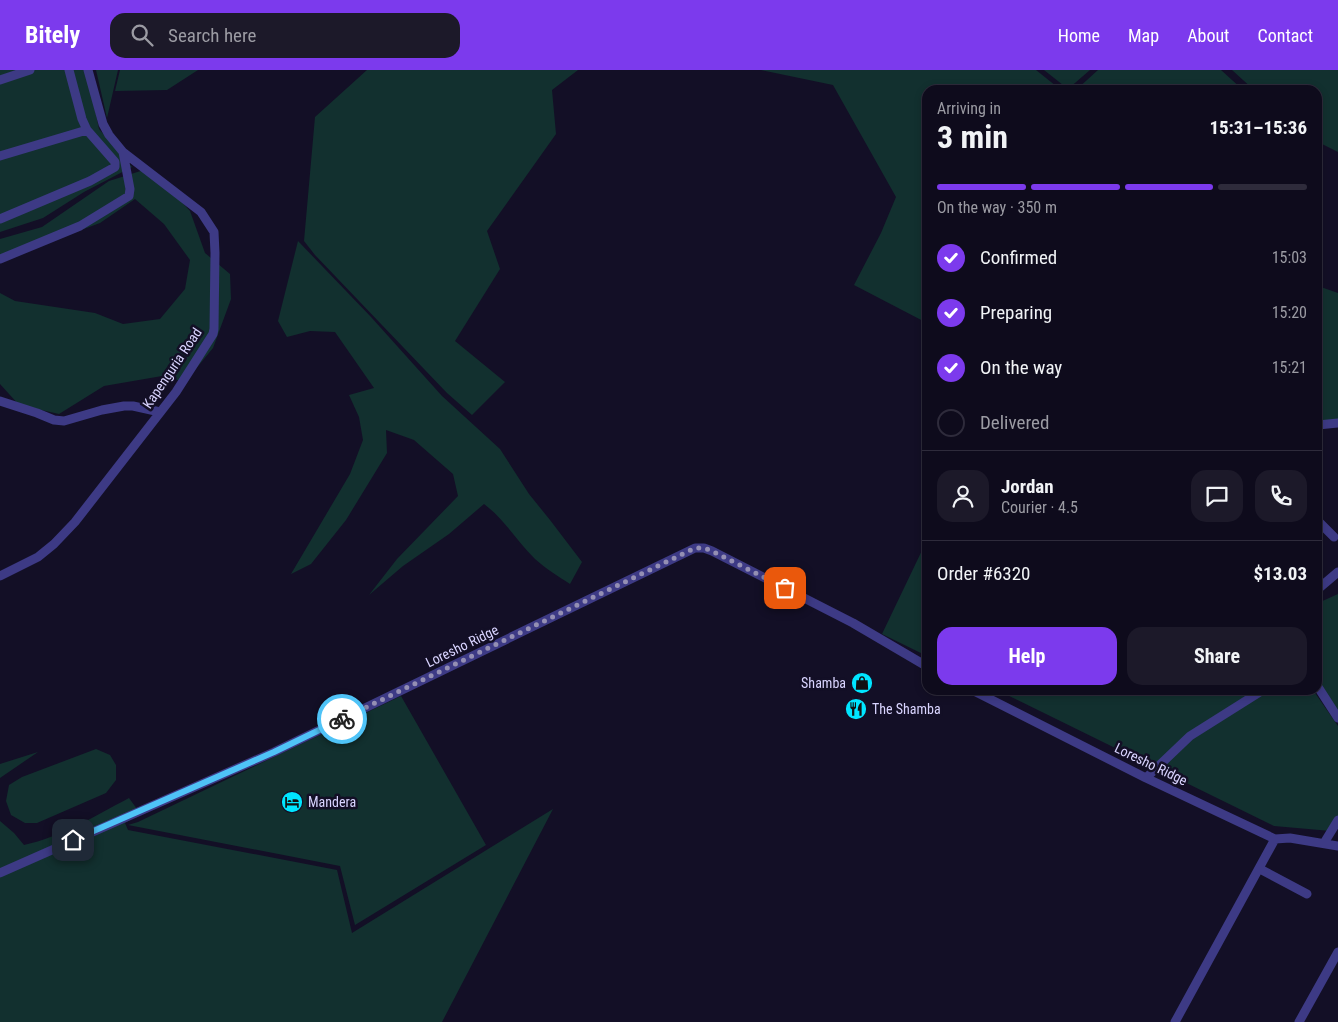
<!DOCTYPE html>
<html lang="en">
<head>
<meta charset="utf-8">
<style>
  :root { --surface:#0e0b1c; --page:#1c1929; --text:#f1f3f6; --muted:#9b9ba3; --line:#2e2b3b; --accent:#7c3aed }
  body { margin:0; font-family:"Roboto Condensed",sans-serif; background:var(--page); color:var(--text); height:100vh; display:flex; flex-direction:column; font-size:19px; white-space:nowrap }
  * { box-sizing:border-box; margin:0 }
  p { font-size:16px; color:var(--muted) }
  .icon { flex:none; width:28px; height:28px; fill:none; stroke:currentColor; stroke-width:2; stroke-linecap:round; stroke-linejoin:round }
  .map { position:relative; flex:1; overflow:hidden }
  .panel { position:absolute; left:922px; top:15px; width:400px; height:610px; display:flex; flex-direction:column; background:var(--surface); border-radius:15px; box-shadow:0 2px 8px #0003,0 0 0 1px var(--line) }
  .panel>* { flex:none }
  .pin { position:absolute; display:grid; place-items:center; width:42px; height:42px; color:#fff; margin:-21px; border-radius:10px; box-shadow:0 2px 8px #0006 }
  .courier { position:absolute; display:grid; place-items:center; width:50px; height:50px; margin:-25px; border:4px solid #4fc3f7; border-radius:50%; background:#fff; color:#222; box-shadow:0 1px 6px #0007 }
  .head em { font-style:normal; font-weight:700 }
  .head div { display:flex; flex-direction:column-reverse }
  .head { display:flex; align-items:center; justify-content:space-between; height:85px; padding:0 15px }
  h1 { font-size:32px; font-weight:700; line-height:38px }
  .bar { display:grid; grid-template-columns:repeat(4,1fr); gap:8px 5px; align-content:center; height:60px; padding:0 15px }
  .bar i { height:6px; border-radius:4px; background:var(--line) }
  .bar .selected { background:var(--accent) }
  .bar p { grid-column:span 4 }
  .line { display:flex; align-items:center; gap:12px; padding:0 15px; border-top:1px solid var(--line) }
  .line div { flex:1 }
  .round { display:grid; place-items:center; flex:none; width:52px; height:52px; border-radius:15px; background:var(--page) }
  ol { padding:0 15px; list-style:none }
  li { display:flex; align-items:center; gap:15px; height:55px }
  li p { margin-inline-start:auto }
  li .icon { padding:5px; border-radius:50%; background:var(--accent); color:#fff; stroke-width:4 }
  li:last-child { color:var(--muted) }
  li i { width:28px; height:28px; border:2px solid var(--line); border-radius:50% }
  .button { display:flex; gap:10px; margin-top:auto; padding:10px 15px }
  .button a { flex:1; height:58px; border-radius:15px; background:var(--accent); color:#fff; font-size:20px; font-weight:700; line-height:58px; text-align:center }
  .button a+a { background:var(--page); color:var(--text) }
  header { display:flex; align-items:center; gap:30px; box-sizing:border-box; height:70px; padding:0 25px; background:var(--accent); color:#fff }
  header strong { font-size:24px }
  nav { display:flex; gap:28px; margin-inline-start:auto; font-size:18px }
  .search { width:350px; height:45px; background:var(--page); display:flex; align-items:center; gap:12px; box-sizing:border-box; padding:0 18px; border-radius:15px; color:var(--muted); font-size:19px }
  .map>svg:first-child { display:block }
  .green { fill:#12302f }
  .lines { fill:none; stroke-linecap:round; stroke-linejoin:round }
  .minor { stroke:#3d3a85; stroke-width:9 }
  .done { stroke:#948fb3; stroke-width:5; stroke-dasharray:0 9 }
  .route { stroke:#4fc3f7; stroke-width:6 }
  .labels { text-anchor:middle; dominant-baseline:central; stroke-width:5; stroke-linejoin:round; paint-order:stroke }
  .street-label { font-size:14px; fill:#d9d4ff; stroke:#130f26 }
  .poi-label { font-size:14px; fill:#d9d4ff; stroke:#130f26; text-anchor:start }
</style>
</head>
<body>
<header>
<strong>Bitely</strong>
<div class="search"><svg class="icon" aria-label="search" viewBox="0 0 24 24"><circle cx="10" cy="10" r="6"/><path d="M15 15l6 6"/></svg>Search here</div>
<nav><a>Home</a><a>Map</a><a>About</a><a>Contact</a></nav>
</header>
<div class="map">
<svg width="1338" height="952" viewBox="0 0 1338 952">
  <rect width="100%" height="100%" fill="#130f26"/>
  <path class="green" d="M0 0H87L99 59 132 97 84 122 43 148 0 162Z
    M96 0H118L107 48Z
    M120 0H198L167 20 115 21Z
    M367 0H578L552 20 556 64 487 161 500 199 455 271 505 312 472 345 447 323 315 185 304 171 315 47Z
    M761 0H1036L1061 20H928L927 253 854 215 881 163 896 127 833 15Z
    M1044 0H1090L1068 19Z
    M1098 0H1221L1243 20H1076Z
    M1232 0H1338V82L1318 72V20H1254Z
    M150 98 190 141 205 183 230 204 231 229 213 278 185 312 162 306 104 316 59 344 19 335 0 314V223L15 231 95 243 123 254 160 249 185 219 190 190 164 154 135 129 100 153 0 190V169L42 157 109 111Z
    M298 171 371 247 442 326 500 379 529 424 550 450 582 492 570 514C558 506 546 499 535 489 517 471 504 449 484 434L449 464 403 496 369 525 397 489 458 426 453 404 414 370 386 360 387 383 346 450 311 494 291 504 350 404 363 370 359 347 349 325 374 318 335 262 310 261 287 267 278 251Z
    M1318 216 1338 223V350L1318 353Z
    M927 470V586L882 564Z
    M1338 524V643L1318 614V533Z
    M997 620H1313L1338 656V746L1331 761 1274 756Z
    M401 626 486 775 355 855 340 796 128 755 138 752Z
    M96 679 110 685 116 695V710L106 723 37 753H25L11 745 6 731 9 715 22 707Z
    M38 682 0 708V694Z
    M129 728 137 739 135 747 125 753 128 760 337 800 352 863 553 739 442 952H0V751L14 763 24 775C61 767 95 746 129 728Z"/>
  <g class="lines">
    <path class="minor" d="M0 10 30 0
      M0 86 87 60
      M0 149 90 111 115 97V92L87 60 82 49 69 0
      M0 189 80 156 129 126 130 119 123 82
      M0 331 37 343 54 350 64 351 102 340 124 336H133L160 342
      M1318 355 1338 353
      M1318 451 1334 467
      M0 506 38 487 54 474 75 452 176 322 213 264 214 259 215 183 214 162 201 142 123 82 109 65 103 54 88 0
      M1318 519 1338 502
      M1318 617 1338 648
      M972 620 1146 708 1275 769 1290 768 1338 776
      M1146 708 1190 666 1263 620
      M1324 773 1338 750
      M1260 799 1307 824
      M0 803 274 682 695 478H704L712 481 853 553 928 597
      M1175 952 1275 769
      M1299 952 1338 882"/>
  </g>
  <g class="lines">
    <path class="done" d="M342 649 695 478H704L712 481 785 518"/>
    <path class="route" d="M73 770 274 682 342 649"/>
  </g>
  <defs>
    <g id="shop-disc" transform="scale(1.125)"><circle r="9.5" fill="#00e5ff" stroke="#130f26"/><path d="M-5-2.5h2.3a2.7 3.5 0 0 1 5.4 0H5L5.5 6h-11ZM-1.5-2.5h3a1.5 2.3 0 0 0-3 0Z" fill="#111"/></g>
    <g id="restaurant-disc" transform="scale(1.125)"><circle r="9.5" fill="#00e5ff" stroke="#130f26"/><path d="M-5-6h1v4h1v-4h1v4h1v-4h1v5L-1.5 .5V6h-2V.5L-5-1ZM5-6V6H3V1.5H1.5Q1.5-4 5-6Z" fill="#111"/></g>
    <g id="hotel-disc" transform="scale(1.125)"><circle r="9.5" fill="#00e5ff" stroke="#130f26"/><path d="M-6-4.5h1.5V1H6V5H4.5V3h-9V5H-6ZM-4 0a1.8 1.8 0 1 1 3.6 0ZM.5 0V-2.5h3Q6-2.5 6 0Z" fill="#111"/></g>
  </defs>
  <g fill-rule="evenodd">
    <use href="#shop-disc" x="862" y="613"/>
    <use href="#restaurant-disc" x="856" y="639"/>
    <use href="#hotel-disc" x="292" y="732"/>
  </g>
  <g class="labels">
    <g class="street-label">
      <text transform="translate(172 298) rotate(-56)">Kapenguria Road</text>
      <text transform="translate(462 576) rotate(-26)">Loresho Ridge</text>
      <text transform="translate(1151 694) rotate(26)">Loresho Ridge</text>
    </g>
    <g class="poi-label">
      <text x="846" y="613" text-anchor="end">Shamba</text>
      <text x="872" y="639">The Shamba</text>
      <text x="308" y="732">Mandera</text>
    </g>
  </g>
</svg>
<div class="pin" style="left:785px;top:518px;background:#ea580c"><svg class="icon" aria-label="bag" viewBox="0 0 24 24"><path d="M5 8h14l-1 12H6zM9 8a3 3 0 0 1 6 0"/></svg></div>
<div class="pin" style="left:73px;top:770px;background:#1f2937"><svg class="icon" aria-label="home" viewBox="0 0 24 24"><path d="M3 11l9-7 9 7M6 9v11h12V9"/></svg></div>
<div class="courier" style="left:342px;top:649px"><svg class="icon" aria-label="bike" viewBox="0 0 24 24"><circle cx="6" cy="16" r="4"/><circle cx="18" cy="16" r="4"/><path d="M6 16l4-8h5l3 8M10 8l3 8H6M13 5h3"/></svg></div>
<section class="panel">
<div class="head"><div><h1>3 min</h1><p>Arriving in</p></div><em>15:31–15:36</em></div>
<div class="bar"><i class="selected"></i><i class="selected"></i><i class="selected"></i><i></i><p>On the way · 350 m</p></div>
<ol>
<li><svg class="icon" aria-label="check" viewBox="0 0 24 24"><path d="M5 12l5 5 9-10"/></svg>Confirmed<p>15:03</p></li>
<li><svg class="icon" aria-label="check" viewBox="0 0 24 24"><path d="M5 12l5 5 9-10"/></svg>Preparing<p>15:20</p></li>
<li><svg class="icon" aria-label="check" viewBox="0 0 24 24"><path d="M5 12l5 5 9-10"/></svg>On the way<p>15:21</p></li>
<li><i></i>Delivered</li>
</ol>
<div class="line" style="height:90px"><a class="round"><svg class="icon" aria-label="person" viewBox="0 0 24 24"><circle cx="12" cy="8" r="4"/><path d="M4 21q1-7 8-7t8 7"/></svg></a><div><b>Jordan</b><p>Courier · 4.5</p></div><a class="round"><svg class="icon" aria-label="chat" viewBox="0 0 24 24"><path d="M4 5h16v11H9l-5 4z"/></svg></a><a class="round"><svg class="icon" aria-label="phone" viewBox="0 0 24 24"><path d="M5 4h4l2 5-3 2q2 4 5 5l2-3 5 2v4C11 20 4 13 5 4z"/></svg></a></div>
<div class="line" style="height:65px"><div>Order #6320</div><b>$13.03</b></div>
<div class="button"><a>Help</a><a>Share</a></div>
</section>
</div>
</body>
</html>
